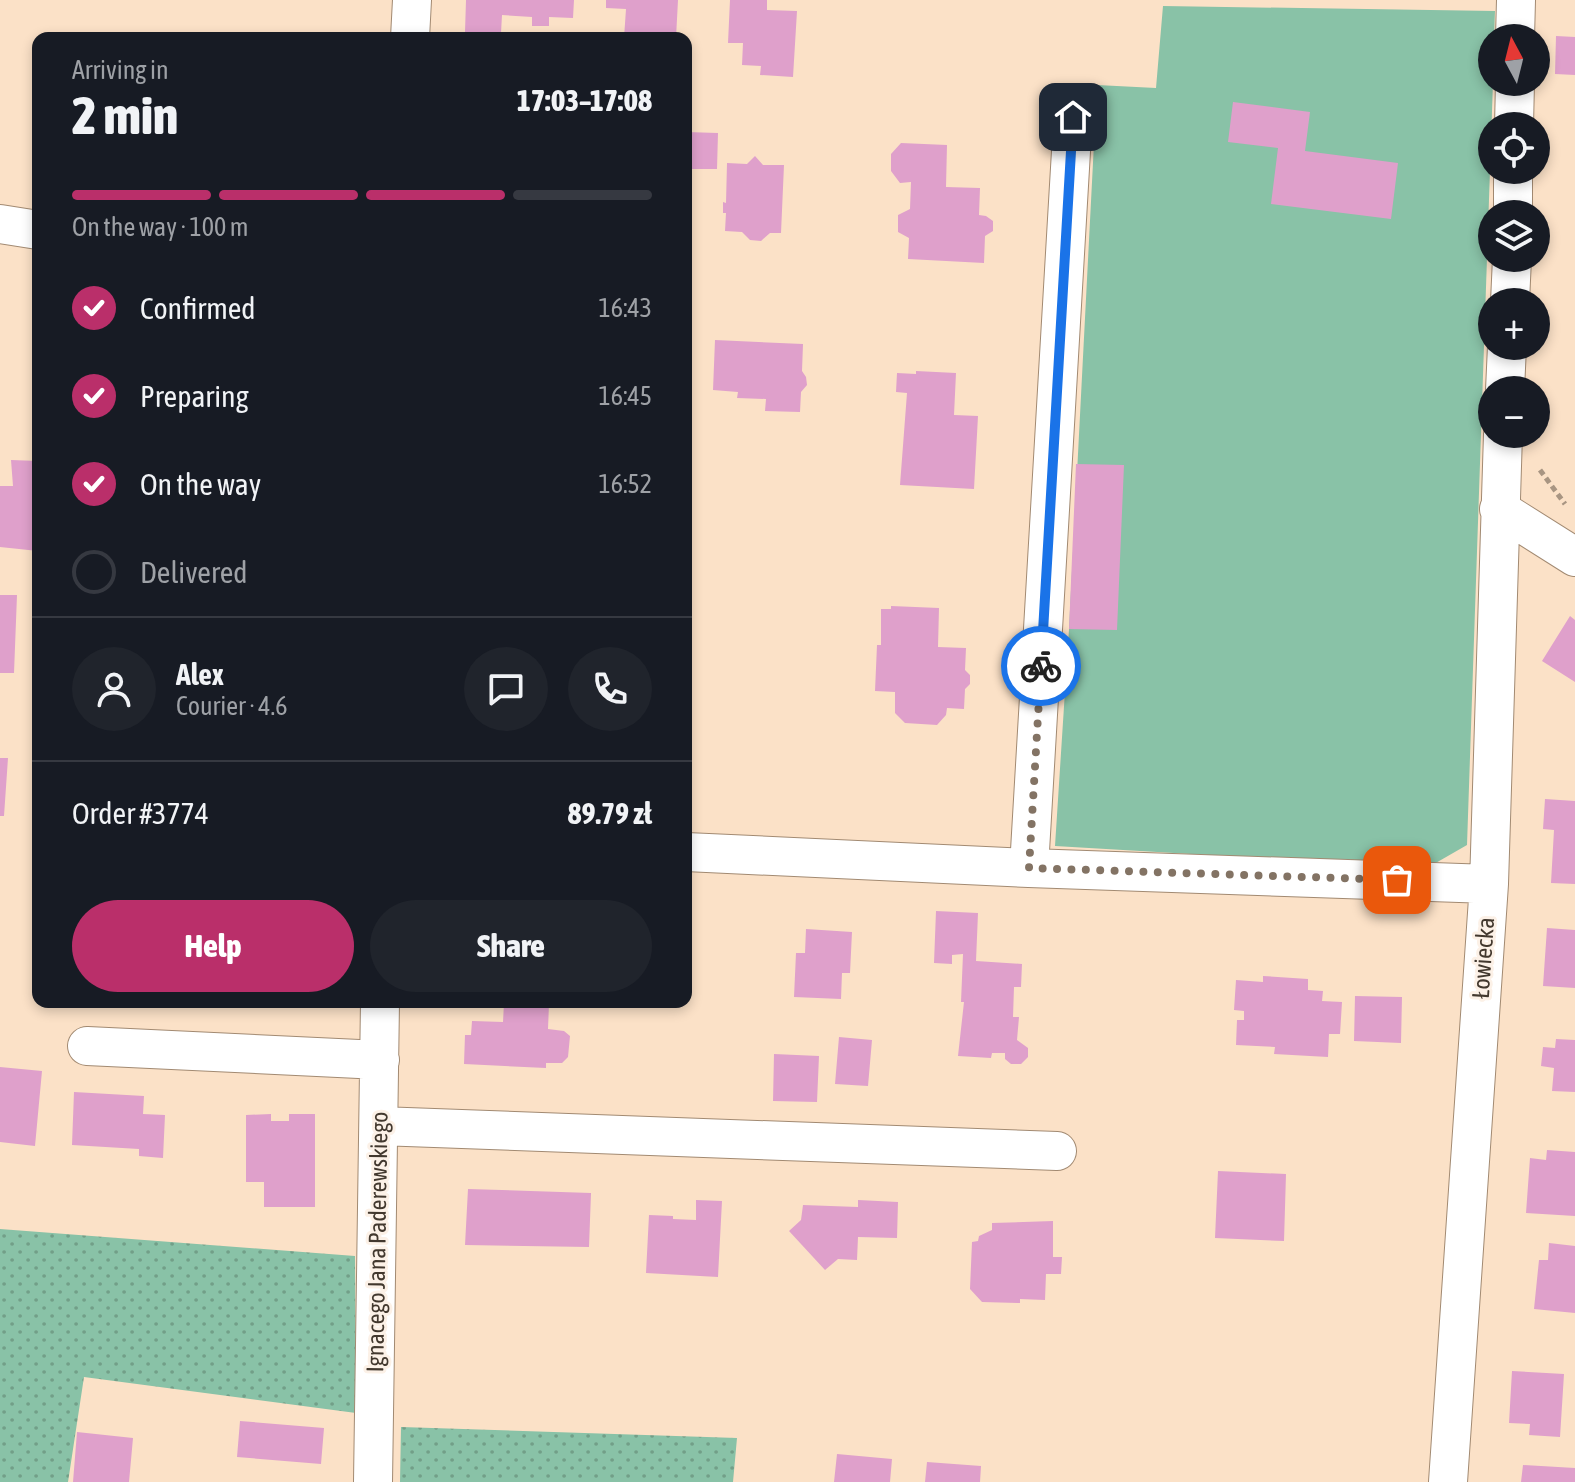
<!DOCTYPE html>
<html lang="en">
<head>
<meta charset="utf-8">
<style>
  :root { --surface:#171b24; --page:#20242c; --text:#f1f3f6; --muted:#9ea1a6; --line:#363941; --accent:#ba2f6a }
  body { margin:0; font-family:"Asap Condensed",sans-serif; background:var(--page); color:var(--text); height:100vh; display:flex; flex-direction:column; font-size:30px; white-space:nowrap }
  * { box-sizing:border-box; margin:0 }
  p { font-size:26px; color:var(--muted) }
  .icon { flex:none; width:44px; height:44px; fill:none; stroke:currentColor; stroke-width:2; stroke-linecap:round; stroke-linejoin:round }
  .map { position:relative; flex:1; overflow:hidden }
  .sheet { position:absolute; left:32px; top:32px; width:660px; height:976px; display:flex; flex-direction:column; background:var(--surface); border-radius:16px; box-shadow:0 4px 12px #0003 }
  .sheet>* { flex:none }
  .needle { width:52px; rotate:353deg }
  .tools { position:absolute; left:1478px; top:24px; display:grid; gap:16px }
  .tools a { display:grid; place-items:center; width:72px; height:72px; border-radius:50%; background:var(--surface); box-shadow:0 4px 12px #0003; font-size:40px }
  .pin { position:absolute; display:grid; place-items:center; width:68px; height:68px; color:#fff; margin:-34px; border-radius:16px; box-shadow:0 4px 12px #0006 }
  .courier { position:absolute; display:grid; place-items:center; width:80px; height:80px; margin:-40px; border:6px solid #1a73e8; border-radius:50%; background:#fff; color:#222; box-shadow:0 2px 10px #0007 }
  .summary em { font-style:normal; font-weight:800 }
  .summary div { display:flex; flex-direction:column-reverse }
  .summary { display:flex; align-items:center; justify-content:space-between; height:136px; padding:0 40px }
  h1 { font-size:52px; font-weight:800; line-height:60px }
  .bar { display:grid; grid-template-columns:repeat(4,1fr); gap:12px 8px; align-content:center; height:96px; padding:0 40px }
  .bar i { height:10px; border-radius:6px; background:var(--line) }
  .bar .active { background:var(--accent) }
  .bar p { grid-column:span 4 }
  .line { display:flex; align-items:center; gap:20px; padding:0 40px; border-top:2px solid var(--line) }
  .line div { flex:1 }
  .round { display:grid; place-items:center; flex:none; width:84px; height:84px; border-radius:42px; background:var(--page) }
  ol { padding:0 40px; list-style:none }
  li { display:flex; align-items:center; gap:24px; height:88px }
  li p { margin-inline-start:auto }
  li .icon { padding:8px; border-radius:50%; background:var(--accent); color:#fff; stroke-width:4 }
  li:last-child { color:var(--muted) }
  li i { width:44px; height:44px; border:4px solid var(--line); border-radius:50% }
  .primary-button { display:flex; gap:16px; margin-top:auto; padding:16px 40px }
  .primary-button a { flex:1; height:92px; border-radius:48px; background:var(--accent); color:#fff; font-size:32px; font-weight:800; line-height:92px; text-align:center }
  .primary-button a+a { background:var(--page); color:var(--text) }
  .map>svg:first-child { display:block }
  .grass { fill:url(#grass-dots) }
  .garden { fill:#89c2a7 }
  .building { fill:#dfa0cb }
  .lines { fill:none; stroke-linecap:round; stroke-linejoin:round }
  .minor-casing { stroke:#a28a72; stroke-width:40 }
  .path { stroke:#a89582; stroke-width:5; stroke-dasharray:6 4; stroke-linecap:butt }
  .minor { stroke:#fff; stroke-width:38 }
  .done { stroke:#837364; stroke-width:8; stroke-dasharray:0 14.4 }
  .route { stroke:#1a73e8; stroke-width:10 }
  .labels { text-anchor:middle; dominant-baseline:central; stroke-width:6; stroke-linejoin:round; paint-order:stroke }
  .street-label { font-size:24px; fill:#42382e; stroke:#fcf1e7 }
</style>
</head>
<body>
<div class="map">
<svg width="1575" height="1482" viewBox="0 0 1575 1482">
  <defs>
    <pattern id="grass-dots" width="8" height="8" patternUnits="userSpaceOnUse" patternTransform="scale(2)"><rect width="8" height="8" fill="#89c2a7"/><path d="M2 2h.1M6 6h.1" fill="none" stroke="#729f88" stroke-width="1.8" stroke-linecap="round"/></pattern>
  </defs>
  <rect width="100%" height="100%" fill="#fbe1c7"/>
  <path class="grass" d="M0 1229 355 1256 356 1413 84 1377 68 1482H0Z
    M401 1427 737 1438 733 1482H400Z"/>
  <path class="garden" d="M1163 6 1495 11 1494 38H1492L1493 82 1467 845 1427 868 1055 846 1069 629 1097 85 1156 88Z"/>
  <path class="building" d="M466 0H574L573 18 549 17V26H532V17L502 15 501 33H493L488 38H477L471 32H465Z
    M606 0H678L676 38H624L626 9 606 8Z
    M730 0H767V10L797 11 793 77 760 75 761 66 742 65 743 43H728Z
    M1556 36 1575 37V75L1555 74Z
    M1233 102 1310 112 1305 151 1398 163 1391 219 1271 204 1278 148 1228 142Z
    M686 132 718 133 717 169H686Z
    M901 143 947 145 946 187 980 188 979 215 986 216 993 221V231L985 236 984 263 908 259 909 238 898 232V215L910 209 911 182 900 183 891 171V154Z
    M755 156 763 165H784L781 233H770L761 241 750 240 742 232 725 231 726 213H723V202L726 203 727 163 747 164Z
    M715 340 803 344 802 371 806 377 807 385 801 392 800 412 765 411 766 399 737 398 738 392 713 390Z
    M916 371 956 373 954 415 978 416 974 489 900 485 907 393 896 392 897 373 916 374Z
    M11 460 38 461V551L0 547V486H13Z
    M1076 464 1124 465 1117 630 1069 629Z
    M0 595H17L14 673H0Z
    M891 606 939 608 938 647 966 648 965 670 970 675V684L965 689 964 709 947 708 946 715 937 725 905 723 895 713V692L875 691 877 645H881V609H891Z
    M1570 616 1575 620V682L1542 661Z
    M0 758H8L4 816H0Z
    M1545 799 1575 801V884L1551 883 1554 830 1543 829Z
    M936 911 978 913 976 961 1022 964 1021 987H1014L1013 1017H1019L1017 1040 1028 1048V1057L1021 1064H1011L1005 1059V1053H992L991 1058 958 1056 964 1002H961L963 954 952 955V964L934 963Z
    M1547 928 1575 930V988L1543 986Z
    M806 929 852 932 850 973H842L841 999 794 997 796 953H805Z
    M1263 976 1308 979V990L1323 991 1322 1001 1342 1002 1340 1034H1329L1328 1057 1274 1054 1275 1047 1236 1045 1237 1020H1244V1011L1234 1010 1236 980 1263 982Z
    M1355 996 1402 997 1401 1043 1354 1041Z
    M504 1003 549 1004 548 1029 564 1031 570 1036 568 1057 562 1063H546V1068L464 1064 465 1035H471L472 1021 503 1022Z
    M839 1037 872 1040 868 1086 835 1084Z
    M1556 1039 1575 1040V1092L1552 1091 1554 1068 1541 1066 1543 1047 1555 1048Z
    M774 1054 819 1056 817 1102 773 1101Z
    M0 1067 42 1071 35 1146 0 1142Z
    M74 1092 144 1096 143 1114 165 1115 163 1158 139 1156V1149L72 1145Z
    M271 1114V1121H289V1114H315V1207H264V1182H246V1115Z
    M1547 1150 1575 1152V1216L1526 1213 1530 1158 1546 1160Z
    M1218 1171 1286 1174 1284 1241 1215 1238Z
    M468 1189 591 1193 589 1247 465 1245Z
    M696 1200 722 1201 718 1277 646 1273 649 1215 673 1216V1219L696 1220Z
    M858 1200 898 1202 897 1238 858 1237 857 1260 838 1259 825 1270 789 1231 801 1220 803 1205 858 1207Z
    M1053 1221V1257H1062L1061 1274H1046L1045 1300 1020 1299V1303L982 1302 970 1289 972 1242 978 1241 979 1236 992 1230V1223Z
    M1549 1243 1575 1246V1313L1534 1309 1539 1260H1548Z
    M1512 1371 1564 1374 1560 1437 1529 1435 1530 1424 1509 1423Z
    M240 1421 324 1428 321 1464 237 1457Z
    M77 1432 133 1438 129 1482H73Z
    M837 1454 892 1459 890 1482H834Z
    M927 1462 981 1466 980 1482H925Z
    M1523 1465 1575 1468V1482H1521Z"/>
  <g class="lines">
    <g class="minor-casing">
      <path id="minor" d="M410 38 412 0
        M1515 38 1516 0
        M1514 126 1515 82
        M1513 214V170
        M0 224 38 230
        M1510 302 1512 258
        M1505 390 1507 346
        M1499 509 1575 557
        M686 852 1029 868 1489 884
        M1029 868 1073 117
        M87 1046 380 1060
        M379 1126 1057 1151
        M373 1482 380 1002
        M1448 1482 1489 884 1503 434"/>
    </g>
    <path class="path" d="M1540 470 1565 504"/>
    <use href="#minor" class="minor"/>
  </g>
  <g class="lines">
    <path class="done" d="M1041 666 1029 868 1397 880"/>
    <path class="route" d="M1041 666 1073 117"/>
  </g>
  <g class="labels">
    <g class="street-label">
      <text transform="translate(1483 958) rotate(-86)">Łowiecka</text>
      <text transform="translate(377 1242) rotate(-89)">Ignacego Jana Paderewskiego</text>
    </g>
  </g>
</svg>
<div class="tools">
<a><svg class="needle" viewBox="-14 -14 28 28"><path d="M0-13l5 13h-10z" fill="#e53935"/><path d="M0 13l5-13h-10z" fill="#9ea1a6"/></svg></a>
<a><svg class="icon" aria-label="locate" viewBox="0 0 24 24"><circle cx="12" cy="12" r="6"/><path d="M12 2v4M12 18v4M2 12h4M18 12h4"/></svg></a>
<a><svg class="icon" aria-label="layers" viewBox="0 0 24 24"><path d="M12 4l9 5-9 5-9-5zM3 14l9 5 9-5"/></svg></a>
<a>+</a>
<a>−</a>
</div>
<div class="pin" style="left:1397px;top:880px;background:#ea580c"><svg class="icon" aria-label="bag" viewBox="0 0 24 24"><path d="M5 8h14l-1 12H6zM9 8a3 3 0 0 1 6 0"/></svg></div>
<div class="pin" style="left:1073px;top:117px;background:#1f2937"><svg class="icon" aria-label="home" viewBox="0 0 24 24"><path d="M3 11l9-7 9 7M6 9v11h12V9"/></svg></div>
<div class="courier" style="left:1041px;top:666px"><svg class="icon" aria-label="bike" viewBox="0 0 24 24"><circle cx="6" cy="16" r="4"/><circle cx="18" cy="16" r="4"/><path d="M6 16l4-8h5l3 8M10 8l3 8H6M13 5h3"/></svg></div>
<section class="sheet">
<div class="summary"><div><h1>2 min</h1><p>Arriving in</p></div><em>17:03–17:08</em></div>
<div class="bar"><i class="active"></i><i class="active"></i><i class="active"></i><i></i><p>On the way · 100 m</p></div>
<ol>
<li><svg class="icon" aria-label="check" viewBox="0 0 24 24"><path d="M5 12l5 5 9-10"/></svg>Confirmed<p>16:43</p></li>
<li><svg class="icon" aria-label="check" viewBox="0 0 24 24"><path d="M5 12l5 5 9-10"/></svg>Preparing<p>16:45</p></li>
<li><svg class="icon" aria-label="check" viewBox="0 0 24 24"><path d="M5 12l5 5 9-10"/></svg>On the way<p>16:52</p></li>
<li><i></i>Delivered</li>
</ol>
<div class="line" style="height:144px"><a class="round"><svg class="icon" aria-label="person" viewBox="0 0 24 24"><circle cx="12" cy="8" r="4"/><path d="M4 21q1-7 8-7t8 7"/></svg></a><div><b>Alex</b><p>Courier · 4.6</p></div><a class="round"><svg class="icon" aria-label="chat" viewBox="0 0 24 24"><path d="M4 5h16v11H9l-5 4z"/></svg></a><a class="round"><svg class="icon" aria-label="phone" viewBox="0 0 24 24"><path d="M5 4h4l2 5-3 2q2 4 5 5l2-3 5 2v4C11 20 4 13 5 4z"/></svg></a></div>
<div class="line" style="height:104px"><div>Order #3774</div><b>89.79 zł</b></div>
<div class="primary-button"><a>Help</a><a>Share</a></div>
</section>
</div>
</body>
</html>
